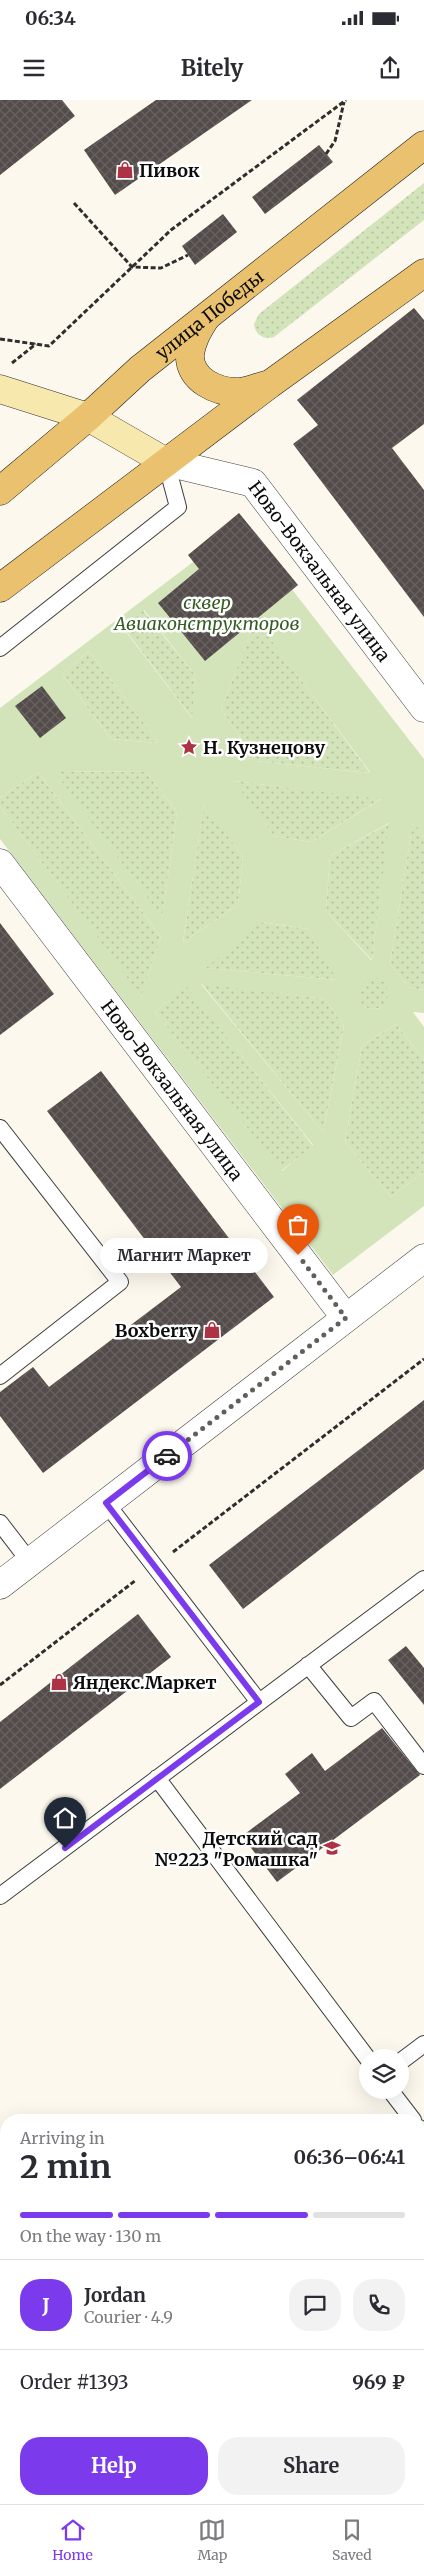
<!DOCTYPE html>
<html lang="en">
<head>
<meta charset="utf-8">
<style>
  :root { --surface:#fff; --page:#f2f2f3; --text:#2b2b33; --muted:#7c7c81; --line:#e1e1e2; --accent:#7c3aed }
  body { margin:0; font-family:Merriweather,serif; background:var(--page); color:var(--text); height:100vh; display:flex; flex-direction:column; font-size:19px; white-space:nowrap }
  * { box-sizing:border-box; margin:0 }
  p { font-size:16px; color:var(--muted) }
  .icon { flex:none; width:28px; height:28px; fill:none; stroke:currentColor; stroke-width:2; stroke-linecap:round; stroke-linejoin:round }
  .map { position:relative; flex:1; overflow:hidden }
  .drawer { position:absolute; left:0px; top:2014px; width:425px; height:391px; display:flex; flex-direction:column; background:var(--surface); border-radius:20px 20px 0 0; box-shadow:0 5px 20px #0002 }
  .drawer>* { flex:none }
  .controls { position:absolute; left:359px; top:1949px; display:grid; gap:10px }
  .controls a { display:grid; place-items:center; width:50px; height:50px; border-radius:50%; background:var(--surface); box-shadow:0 5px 20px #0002; font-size:25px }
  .pin { position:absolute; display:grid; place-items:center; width:42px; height:42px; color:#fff; margin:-51px -21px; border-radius:50% 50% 50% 0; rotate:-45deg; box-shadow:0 0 5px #0007 }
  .pin .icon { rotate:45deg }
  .courier { position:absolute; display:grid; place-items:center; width:50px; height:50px; margin:-25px; border:4px solid #7c3aed; border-radius:50%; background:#fff; color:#222; box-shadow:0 1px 6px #0007 }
  .bubble { position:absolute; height:35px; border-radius:18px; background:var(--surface); box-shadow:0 5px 20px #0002; font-size:16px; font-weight:700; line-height:35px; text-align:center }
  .headline em { font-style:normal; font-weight:700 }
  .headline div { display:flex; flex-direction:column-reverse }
  .headline { display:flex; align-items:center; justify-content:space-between; height:85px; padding:0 20px }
  h1 { font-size:32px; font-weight:700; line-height:38px }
  .bar { display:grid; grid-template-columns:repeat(4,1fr); gap:8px 5px; align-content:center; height:60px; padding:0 20px }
  .bar i { height:6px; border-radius:4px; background:var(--line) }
  .bar .current { background:var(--accent) }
  .bar p { grid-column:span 4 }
  .line { display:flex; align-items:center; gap:12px; padding:0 20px; border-top:1px solid var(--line) }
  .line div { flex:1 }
  .round { display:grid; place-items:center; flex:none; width:52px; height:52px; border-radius:20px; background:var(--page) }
  .button { display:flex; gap:10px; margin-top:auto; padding:10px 20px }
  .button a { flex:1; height:58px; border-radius:20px; background:var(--accent); color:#fff; font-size:20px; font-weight:700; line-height:58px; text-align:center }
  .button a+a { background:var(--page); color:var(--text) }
  .status { display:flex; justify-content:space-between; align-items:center; height:35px; padding:0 25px; background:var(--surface); direction:ltr }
  .status svg { height:14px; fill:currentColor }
  header { display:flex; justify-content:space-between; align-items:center; height:65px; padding:0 20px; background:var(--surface); font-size:22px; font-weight:700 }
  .dock { display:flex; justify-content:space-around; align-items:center; height:70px; border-top:1px solid var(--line); background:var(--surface); font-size:14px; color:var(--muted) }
  .dock a { display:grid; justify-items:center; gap:2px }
  .dock .current { color:var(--accent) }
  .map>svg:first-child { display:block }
  .grass { fill:url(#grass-dots) }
  .park { fill:#d4e4ba; fill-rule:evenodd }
  .building { fill:url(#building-cross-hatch) }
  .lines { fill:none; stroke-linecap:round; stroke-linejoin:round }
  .service-casing { stroke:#3f3f3f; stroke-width:18 }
  .tertiary-casing { stroke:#3f3f3f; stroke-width:29 }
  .secondary-casing { stroke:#2e2e2e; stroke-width:29 }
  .primary-casing { stroke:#1d1d1d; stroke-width:29 }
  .path { stroke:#2e2e2e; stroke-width:3; stroke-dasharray:5 2.5; stroke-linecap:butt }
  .service { stroke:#fff; stroke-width:16 }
  .tertiary { stroke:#fff; stroke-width:28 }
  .secondary { stroke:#f7e8ae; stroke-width:28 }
  .primary { stroke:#eac16f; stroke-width:28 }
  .done { stroke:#605f5b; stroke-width:5; stroke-dasharray:0 9 }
  .route { stroke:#7c3aed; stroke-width:6 }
  .labels { text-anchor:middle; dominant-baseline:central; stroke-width:5; stroke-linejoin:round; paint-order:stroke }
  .poi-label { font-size:18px; font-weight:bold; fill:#0c0c0c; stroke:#fff; text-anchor:start }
  .street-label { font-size:18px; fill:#0c0c0c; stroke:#fff }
  .park-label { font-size:18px; font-style:italic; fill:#355d23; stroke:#fff }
</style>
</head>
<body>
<div class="status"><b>06:34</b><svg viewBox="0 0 49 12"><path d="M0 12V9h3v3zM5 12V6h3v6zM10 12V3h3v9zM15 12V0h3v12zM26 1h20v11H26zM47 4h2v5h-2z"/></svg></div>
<header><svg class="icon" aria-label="menu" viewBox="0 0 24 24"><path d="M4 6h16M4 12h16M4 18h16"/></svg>Bitely<svg class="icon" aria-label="share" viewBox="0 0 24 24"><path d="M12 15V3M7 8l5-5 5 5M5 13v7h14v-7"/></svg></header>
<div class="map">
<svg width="424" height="2404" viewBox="0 0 424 2404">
  <defs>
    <pattern id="grass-dots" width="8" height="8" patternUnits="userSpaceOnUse" patternTransform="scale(1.25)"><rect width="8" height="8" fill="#d4e4ba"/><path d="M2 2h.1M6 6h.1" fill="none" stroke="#b5c29f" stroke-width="1.8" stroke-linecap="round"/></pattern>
    <pattern id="building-cross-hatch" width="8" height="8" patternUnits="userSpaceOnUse" patternTransform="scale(1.25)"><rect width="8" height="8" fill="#534c4a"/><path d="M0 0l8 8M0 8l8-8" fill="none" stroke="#676160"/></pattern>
  </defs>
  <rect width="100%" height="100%" fill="#fdf8ed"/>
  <path class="grass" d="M424 83V120L274 237C264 240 255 235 254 224L259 214Z
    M143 510 195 575 193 619 123 527Z
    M256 519 370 673 256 661 221 609Z
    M89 551 159 643 111 639 62 574Z
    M53 671 146 672 177 712 162 818Z
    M38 672 161 837 141 897 0 706V698Z
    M233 681 382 698 311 742 274 736Z
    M204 703 243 757 238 805 183 842Z
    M413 721 424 736V890L410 888 390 864Z
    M390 723 372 860 326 811 330 756Z
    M260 822 308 829 338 880 205 868Z
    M357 893a16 16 0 1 1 32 0a16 16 0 1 1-32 0Z
    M201 883 325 899 344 926 323 1032Z
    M187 886 313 1046 281 1071 155 912Z
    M396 924 424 960V1072L391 1097 345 1042 362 946Z"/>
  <path class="park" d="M242 425 424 659V736L413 722 390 864 410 888 424 890V913L413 912 424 927V960L396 924 362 946 345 1042 391 1097 424 1072V1106L333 1175 0 739V706L141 896 161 837 38 672 0 698V608ZM144 510 195 575 192 618 123 528ZM256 520 370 672 369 673 256 661 221 609ZM89 551 158 642V643L111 639 62 574ZM54 671 146 672 177 712 162 817ZM234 681 381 699 311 742 274 736ZM204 704 243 757 238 805 183 842ZM389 723 372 860H371L326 811 330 756ZM261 822 308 829 337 880 206 868ZM377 878 385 883C391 894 388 903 377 909L366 908 359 900 358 889 367 879ZM201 884 325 899 344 926 323 1032ZM187 887 313 1045 282 1071 155 912Z"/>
  <path class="building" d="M0 0H62L75 16 0 75Z
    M156 0H252L115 95 84 50Z
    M319 45 333 62 265 114 252 97Z
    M223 114 237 132 195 165 182 146Z
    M414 208 424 220V324L392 348 424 390V517L293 344 318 325 297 300Z
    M239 413 298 485 205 561 158 503 199 469 188 455Z
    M42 586 66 618 40 638 15 606Z
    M0 823 54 894 0 935Z
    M101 971 274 1197 43 1373 0 1316V1292L33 1267 49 1287 181 1187 47 1011Z
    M424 1300V1369L243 1509 209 1465Z
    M138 1514 171 1557 0 1689V1622Z
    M406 1546 424 1568V1605L388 1560Z
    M382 1628 420 1675 277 1782 242 1736 300 1693 285 1674 312 1653 325 1671Z"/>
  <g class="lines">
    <g class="service-casing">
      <path id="service" d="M0 548 178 407 166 362
        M0 1028 120 1182 0 1276
        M106 1403 259 1602
        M0 1423 30 1462
        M308 1565 351 1618 374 1601 424 1666
        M157 1678 368 1959
        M0 1796 424 1479
        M400 1962 424 1944
        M390 1990 413 2020
        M419 2028 424 2035"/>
    </g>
    <g class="tertiary-casing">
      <g id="tertiary">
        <path id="s1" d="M166 362 253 383 424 608"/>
        <path id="s2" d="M0 763 345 1217"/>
        <path d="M0 1485 424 1158"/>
      </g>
    </g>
    <g class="secondary-casing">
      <path id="secondary" d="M0 289 88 317 166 362"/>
    </g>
    <g class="primary-casing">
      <g id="primary">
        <path d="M205 219C198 230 192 240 190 254 188 280 218 293 240 292 248 291 258 287 266 285"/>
        <path id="s3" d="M0 391 88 317 140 269 424 45"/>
        <path d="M0 488 270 284 424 173"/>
      </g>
    </g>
    <path class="path" d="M326 54 335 41 344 2
      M74 103 132 167 161 168 188 155
      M0 239 49 246 171 130 346 0
      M12 263 36 244
      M173 1452 424 1259
      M0 1585 136 1480"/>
    <use href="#service" class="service"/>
    <use href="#tertiary" class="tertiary"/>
    <use href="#secondary" class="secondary"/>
    <use href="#primary" class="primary"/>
  </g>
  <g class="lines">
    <path class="done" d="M167 1356 346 1218 298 1155"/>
    <path class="route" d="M65 1748 259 1602 106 1403 167 1356"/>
  </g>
  <defs>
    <g id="shop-bare" transform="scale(1.35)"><path d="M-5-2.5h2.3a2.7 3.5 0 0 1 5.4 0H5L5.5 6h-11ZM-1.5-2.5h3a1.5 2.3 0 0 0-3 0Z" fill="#ad3344" stroke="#fff" stroke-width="2.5" paint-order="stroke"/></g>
    <g id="sight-bare" transform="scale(1.35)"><path d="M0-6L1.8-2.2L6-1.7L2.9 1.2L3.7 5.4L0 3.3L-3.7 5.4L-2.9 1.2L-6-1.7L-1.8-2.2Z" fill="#ad3344" stroke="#fff" stroke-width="2.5" paint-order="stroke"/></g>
    <g id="school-bare" transform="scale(1.35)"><path d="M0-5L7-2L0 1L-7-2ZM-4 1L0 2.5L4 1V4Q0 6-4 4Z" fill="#ad3344" stroke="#fff" stroke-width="2.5" paint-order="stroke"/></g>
  </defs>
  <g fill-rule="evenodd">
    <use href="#shop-bare" x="125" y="70"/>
    <use href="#sight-bare" x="189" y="647"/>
    <use href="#shop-bare" x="212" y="1230"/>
    <use href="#shop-bare" x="59" y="1582"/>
    <use href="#school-bare" x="332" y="1748"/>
  </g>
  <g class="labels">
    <g class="poi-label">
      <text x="139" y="70">Пивок</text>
      <text x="203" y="647">Н. Кузнецову</text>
      <text x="198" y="1230" text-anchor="end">Boxberry</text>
      <text x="73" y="1582">Яндекс.Маркет</text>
      <text x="318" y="1738" text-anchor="end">Детский сад<tspan x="318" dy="21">№223 "Ромашка"</tspan></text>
    </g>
    <g class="street-label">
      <text stroke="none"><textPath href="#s3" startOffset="274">улица Победы</textPath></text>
      <text stroke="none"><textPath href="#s1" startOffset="200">Ново-Вокзальная улица</textPath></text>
      <text stroke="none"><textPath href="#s2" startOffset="285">Ново-Вокзальная улица</textPath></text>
    </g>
    <g class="park-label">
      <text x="207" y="502">сквер<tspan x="207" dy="21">Авиаконструкторов</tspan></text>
    </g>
  </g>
</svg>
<div class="controls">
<a><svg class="icon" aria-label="layers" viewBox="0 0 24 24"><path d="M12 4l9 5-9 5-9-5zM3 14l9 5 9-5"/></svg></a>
</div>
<div class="pin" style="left:298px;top:1155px;background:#ea580c"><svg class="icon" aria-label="bag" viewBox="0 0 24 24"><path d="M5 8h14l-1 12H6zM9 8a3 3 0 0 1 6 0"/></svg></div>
<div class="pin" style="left:65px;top:1748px;background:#1f2937"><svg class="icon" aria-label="home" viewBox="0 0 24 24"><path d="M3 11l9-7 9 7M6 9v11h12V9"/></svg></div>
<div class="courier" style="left:167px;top:1356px"><svg class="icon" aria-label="car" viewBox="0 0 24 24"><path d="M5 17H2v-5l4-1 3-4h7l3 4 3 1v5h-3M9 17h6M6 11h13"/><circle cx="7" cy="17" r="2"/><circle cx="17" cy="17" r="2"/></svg></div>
<div class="bubble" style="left:100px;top:1138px;width:168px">Магнит Маркет</div>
<section class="drawer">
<div class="headline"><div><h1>2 min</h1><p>Arriving in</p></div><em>06:36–06:41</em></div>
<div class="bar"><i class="current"></i><i class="current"></i><i class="current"></i><i></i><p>On the way · 130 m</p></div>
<div class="line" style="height:90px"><b class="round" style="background:var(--accent);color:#fff">J</b><div><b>Jordan</b><p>Courier · 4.9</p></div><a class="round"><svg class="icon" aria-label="chat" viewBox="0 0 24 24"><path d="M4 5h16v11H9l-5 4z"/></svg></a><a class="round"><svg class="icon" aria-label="phone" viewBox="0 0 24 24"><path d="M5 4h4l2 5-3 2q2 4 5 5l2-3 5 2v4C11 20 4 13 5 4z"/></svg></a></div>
<div class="line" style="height:65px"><div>Order #1393</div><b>969 ₽</b></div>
<div class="button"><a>Help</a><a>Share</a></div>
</section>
</div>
<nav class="dock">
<a class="current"><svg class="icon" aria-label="home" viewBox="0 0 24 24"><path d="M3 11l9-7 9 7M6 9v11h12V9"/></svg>Home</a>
<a><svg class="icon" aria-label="map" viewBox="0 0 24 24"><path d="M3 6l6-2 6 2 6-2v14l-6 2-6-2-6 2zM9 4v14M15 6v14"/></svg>Map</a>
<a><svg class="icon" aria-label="saved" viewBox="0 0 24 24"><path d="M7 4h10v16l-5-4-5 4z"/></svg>Saved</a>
</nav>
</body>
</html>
